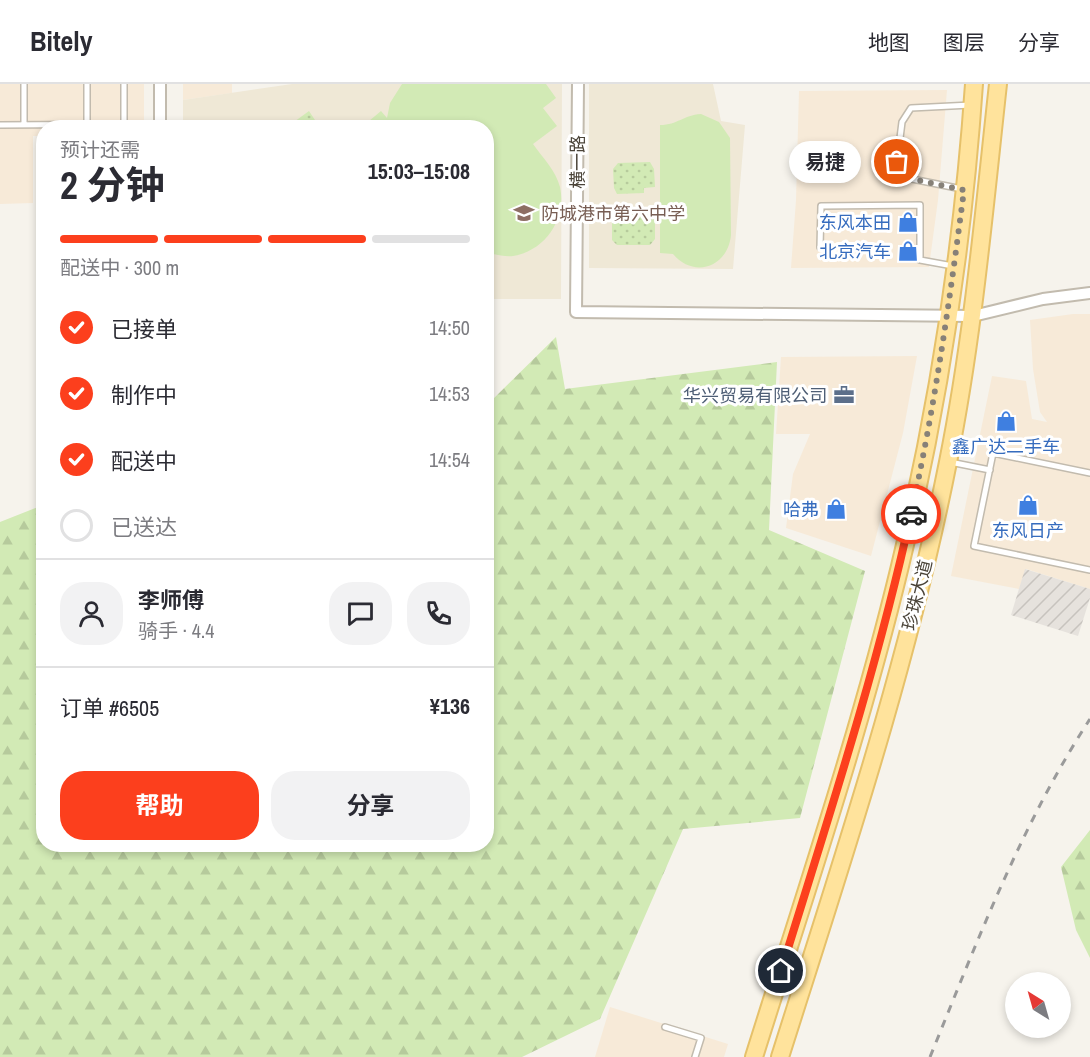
<!DOCTYPE html>
<html lang="zh">
<head>
<meta charset="utf-8">
<style>
  :root { --surface:#fff; --page:#f2f2f3; --text:#2b2b33; --muted:#7c7c81; --line:#e1e1e2; --accent:#fc3f1d }
  body { margin:0; font-family:"Archivo Narrow","Noto Sans SC",sans-serif; background:var(--page); color:var(--text); height:100vh; display:flex; flex-direction:column; font-size:22px; white-space:nowrap }
  * { box-sizing:border-box; margin:0 }
  p { font-size:20px; color:var(--muted) }
  .icon { flex:none; width:33px; height:33px; fill:none; stroke:currentColor; stroke-width:2; stroke-linecap:round; stroke-linejoin:round }
  .map { position:relative; flex:1; overflow:hidden }
  .panel { position:absolute; left:36px; top:36px; width:458px; height:732px; display:flex; flex-direction:column; background:var(--surface); border-radius:24px; box-shadow:0 3px 9px #0003 }
  .panel>* { flex:none }
  .needle { width:39px; rotate:323deg }
  .controls { position:absolute; left:1005px; top:888px; display:grid; gap:12px }
  .controls a { display:grid; place-items:center; width:66px; height:66px; border-radius:50%; background:var(--surface); box-shadow:0 3px 9px #0003; font-size:30px }
  .pin { position:absolute; display:grid; place-items:center; width:51px; height:51px; color:#fff; margin:-26px; border:3px solid #fff; border-radius:50%; box-shadow:0 2px 6px #0007 }
  .courier { position:absolute; display:grid; place-items:center; width:60px; height:60px; margin:-30px; border:4px solid #fc3f1d; border-radius:50%; background:#fff; color:#222; box-shadow:0 2px 8px #0007 }
  .bubble { position:absolute; height:42px; border-radius:21px; background:var(--surface); box-shadow:0 3px 9px #0003; font-size:20px; font-weight:700; line-height:42px; text-align:center }
  .overview em { font-style:normal; font-weight:700 }
  .overview div { display:flex; flex-direction:column-reverse }
  .overview { display:flex; align-items:center; justify-content:space-between; height:102px; padding:0 24px }
  h1 { font-size:39px; font-weight:700; line-height:45px }
  .bar { display:grid; grid-template-columns:repeat(4,1fr); gap:9px 6px; align-content:center; height:72px; padding:0 24px }
  .bar i { height:8px; border-radius:4px; background:var(--line) }
  .bar .active { background:var(--accent) }
  .bar p { grid-column:span 4 }
  .line { display:flex; align-items:center; gap:15px; padding:0 24px; border-top:2px solid var(--line) }
  .line div { flex:1 }
  .round { display:grid; place-items:center; flex:none; width:63px; height:63px; border-radius:24px; background:var(--page) }
  ol { padding:0 24px; list-style:none }
  li { display:flex; align-items:center; gap:18px; height:66px }
  li p { margin-inline-start:auto }
  li .icon { padding:6px; border-radius:50%; background:var(--accent); color:#fff; stroke-width:4 }
  li:last-child { color:var(--muted) }
  li i { width:33px; height:33px; border:3px solid var(--line); border-radius:50% }
  .action { display:flex; gap:12px; margin-top:auto; padding:12px 24px }
  .action a { flex:1; height:69px; border-radius:24px; background:var(--accent); color:#fff; font-size:24px; font-weight:700; line-height:69px; text-align:center }
  .action a+a { background:var(--page); color:var(--text) }
  header { display:flex; align-items:center; gap:36px; box-sizing:border-box; height:84px; padding:0 30px; background:var(--surface); border-bottom:2px solid var(--line) }
  header strong { font-size:28px }
  nav { display:flex; gap:33px; margin-inline-start:auto; font-size:21px }
  .map>svg:first-child { display:block }
  .commercial { fill:#f7ead8 }
  .industrial { fill:url(#industrial-furrows) }
  .education { fill:#efe8d6 }
  .grass { fill:url(#grass-dots) }
  .forest { fill:url(#forest-firs) }
  .pitch { fill:#d2eab5 }
  .lines { fill:none; stroke-linecap:round; stroke-linejoin:round }
  .lane-casing { stroke:#c2bbae; stroke-width:8 }
  .street-casing { stroke:#c2bbae; stroke-width:14 }
  .primary-casing { stroke:#e6c16a; stroke-width:20 }
  .lane { stroke:#fff; stroke-width:5 }
  .street { stroke:#fff; stroke-width:10 }
  .primary { stroke:#ffe39c; stroke-width:16 }
  .rail { stroke:#9a9a9a; stroke-width:3; stroke-dasharray:8 8; stroke-linecap:butt }
  .done { stroke:#878178; stroke-width:6; stroke-dasharray:0 10.8 }
  .route { stroke:#fc3f1d; stroke-width:8 }
  .labels { text-anchor:middle; dominant-baseline:central; stroke-width:6; stroke-linejoin:round; paint-order:stroke }
  .street-label { font-size:18px; fill:#4b4439; stroke:#fff }
  .education-label { font-size:18px; fill:#785e54; stroke:#fff; text-anchor:start }
  .shop-label { font-size:18px; fill:#366cbe; stroke:#fff; text-anchor:end }
  .service-label { font-size:18px; fill:#4e5e75; stroke:#fff; text-anchor:end }
</style>
</head>
<body>
<header>
<strong>Bitely</strong>
<nav><a>地图</a><a>图层</a><a>分享</a></nav>
</header>
<div class="map">
<svg width="1090" height="973" viewBox="0 0 1090 973">
  <defs>
    <pattern id="industrial-furrows" width="10" height="10" patternUnits="userSpaceOnUse" patternTransform="scale(1.5)"><rect width="10" height="10" fill="#e6e2dd"/><path d="M-1 1l2-2M0 10L10 0M9 11l2-2" fill="none" stroke="#c7c3be"/></pattern>
    <pattern id="grass-dots" width="8" height="8" patternUnits="userSpaceOnUse" patternTransform="scale(1.5)"><rect width="8" height="8" fill="#d2eab5"/><path d="M2 2h.1M6 6h.1" fill="none" stroke="#b6ca9c" stroke-width="1.8" stroke-linecap="round"/></pattern>
    <pattern id="forest-firs" width="22" height="20" patternUnits="userSpaceOnUse" patternTransform="scale(1.5)"><rect width="22" height="20" fill="#d2eab5"/><path d="M5 1l3.5 6h-7zM16 11l3.5 6h-7z" fill="#b6ca9c"/></pattern>
  </defs>
  <rect width="100%" height="100%" fill="#f6f3ec"/>
  <path class="commercial" d="M0 0H144V43L44 44 43 52H33V119L0 120Z
    M183 0H232V9L183 16Z
    M947 6 938 116 929 183 791 184 796 116 799 7Z
    M1073 230H1090V505L1026 485 1019 505 951 492 992 292 1026 297 1032 335 1047 338 1040 328 1033 285 1030 236Z
    M917 272 903 349 871 472 786 444 793 390 810 350H776L781 273Z
    M610 923 728 960 724 973H595Z"/>
  <path class="industrial" d="M1025 485 1090 505V514L1078 552 1011 531Z"/>
  <path class="education" d="M292 0H562L561 215H486V44L183 43V16Z
    M589 0H713L721 37 745 41 733 185 589 184Z"/>
  <path class="grass" d="M309 27 315 36 313 38 317 43H287Z
    M650 78 654 85 655 103 644 104V109L617 110 614 104 613 85 618 79Z
    M612 127H655V155L650 161H617L612 156Z"/>
  <path class="forest" d="M556 253 565 305 777 278 769 446 865 487 800 734 683 745 600 935 522 973H0V438L43 421 44 760H486V322Z
    M1090 746V874L1076 846 1061 783Z"/>
  <path class="pitch" d="M402 0H546L556 14 543 24 557 42 533 60C543 74 556 87 560 103 567 135 545 167 513 172 504 173 495 170 486 169V44L374 43 369 37 381 27 387 34 390 19Z
    M701 30 719 38 730 54 731 151C728 183 694 195 673 170L660 169V41C678 41 683 31 701 30Z"/>
  <g class="lines">
    <g class="lane-casing">
      <path id="lane" d="M24 0V41
        M87 0V40
        M124 0V40
        M0 41 160 40
        M962 105 907 94 897 78 902 38 911 24 971 21
        M820 163 821 122 920 121V176L953 182
        M950 378 990 386
        M1090 389 993 369 974 462 1090 486
        M665 943 701 954 695 973"/>
    </g>
    <g class="street-casing">
      <path id="street" d="M160 0V44
        M578 0 576 228 973 232 1043 215 1090 209"/>
    </g>
    <g class="primary-casing">
      <path id="primary" d="M754 973C805 810 860 648 900 482 938 324 963 161 974 0
        M780 973C842 777 908 581 948 378 973 254 984 127 998 0"/>
    </g>
    <use href="#lane" class="lane"/>
    <use href="#street" class="street"/>
    <use href="#primary" class="primary"/>
    <path class="rail" d="M930 973C977 858 1022 739 1090 635"/>
  </g>
  <g class="lines">
    <path class="done" d="M897 78 907 94 964 106C950 214 935 322 911 430"/>
    <path class="route" d="M781 887C828 735 877 585 911 430"/>
  </g>
  <defs>
    <g id="school-bare" transform="scale(1.62)"><path d="M0-5L7-2L0 1L-7-2ZM-4 1L0 2.5L4 1V4Q0 6-4 4Z" fill="#8d6e63" stroke="#fff" stroke-width="2.5" paint-order="stroke"/></g>
    <g id="shop-bare" transform="scale(1.62)"><path d="M-5-2.5h2.3a2.7 3.5 0 0 1 5.4 0H5L5.5 6h-11ZM-1.5-2.5h3a1.5 2.3 0 0 0-3 0Z" fill="#3f7fe0" stroke="#fff" stroke-width="2.5" paint-order="stroke"/></g>
    <g id="office-bare" transform="scale(1.62)"><path d="M-6-3h4V-5.5h4V-3h4V5H-6ZM-1-4.5V-3h2v-1.5ZM-6 0V1H6V0Z" fill="#5c6f8a" stroke="#fff" stroke-width="2.5" paint-order="stroke"/></g>
  </defs>
  <g fill-rule="evenodd">
    <use href="#school-bare" x="524" y="129"/>
    <use href="#shop-bare" x="908" y="138"/>
    <use href="#shop-bare" x="908" y="167"/>
    <use href="#office-bare" x="844" y="311"/>
    <use href="#shop-bare" x="1006" y="337"/>
    <use href="#shop-bare" x="1028" y="421"/>
    <use href="#shop-bare" x="836" y="425"/>
  </g>
  <g class="labels">
    <g class="street-label">
      <text transform="translate(577 78) rotate(-90)">横一路</text>
      <text transform="translate(917 511) rotate(-76)">珍珠大道</text>
    </g>
    <g class="education-label">
      <text x="541" y="129">防城港市第六中学</text>
    </g>
    <g class="shop-label">
      <text x="891" y="138">东风本田</text>
      <text x="891" y="167">北京汽车</text>
      <text x="1006" y="362" text-anchor="middle">鑫广达二手车</text>
      <text x="819" y="425">哈弗</text>
      <text x="1028" y="446" text-anchor="middle">东风日产</text>
    </g>
    <g class="service-label">
      <text x="827" y="311">华兴贸易有限公司</text>
    </g>
  </g>
</svg>
<div class="controls">
<a><svg class="needle" viewBox="-14 -14 28 28"><path d="M0-13l5 13h-10z" fill="#e53935"/><path d="M0 13l5-13h-10z" fill="#7c7c81"/></svg></a>
</div>
<div class="pin" style="left:897px;top:78px;background:#ea580c"><svg class="icon" aria-label="bag" viewBox="0 0 24 24"><path d="M5 8h14l-1 12H6zM9 8a3 3 0 0 1 6 0"/></svg></div>
<div class="pin" style="left:781px;top:887px;background:#1f2937"><svg class="icon" aria-label="home" viewBox="0 0 24 24"><path d="M3 11l9-7 9 7M6 9v11h12V9"/></svg></div>
<div class="courier" style="left:911px;top:430px"><svg class="icon" aria-label="car" viewBox="0 0 24 24"><path d="M5 17H2v-5l4-1 3-4h7l3 4 3 1v5h-3M9 17h6M6 11h13"/><circle cx="7" cy="17" r="2"/><circle cx="17" cy="17" r="2"/></svg></div>
<div class="bubble" style="left:789px;top:57px;width:72px">易捷</div>
<section class="panel">
<div class="overview"><div><h1>2 分钟</h1><p>预计还需</p></div><em>15:03–15:08</em></div>
<div class="bar"><i class="active"></i><i class="active"></i><i class="active"></i><i></i><p>配送中 · 300 m</p></div>
<ol>
<li><svg class="icon" aria-label="check" viewBox="0 0 24 24"><path d="M5 12l5 5 9-10"/></svg>已接单<p>14:50</p></li>
<li><svg class="icon" aria-label="check" viewBox="0 0 24 24"><path d="M5 12l5 5 9-10"/></svg>制作中<p>14:53</p></li>
<li><svg class="icon" aria-label="check" viewBox="0 0 24 24"><path d="M5 12l5 5 9-10"/></svg>配送中<p>14:54</p></li>
<li><i></i>已送达</li>
</ol>
<div class="line" style="height:108px"><a class="round"><svg class="icon" aria-label="person" viewBox="0 0 24 24"><circle cx="12" cy="8" r="4"/><path d="M4 21q1-7 8-7t8 7"/></svg></a><div><b>李师傅</b><p>骑手 · 4.4</p></div><a class="round"><svg class="icon" aria-label="chat" viewBox="0 0 24 24"><path d="M4 5h16v11H9l-5 4z"/></svg></a><a class="round"><svg class="icon" aria-label="phone" viewBox="0 0 24 24"><path d="M5 4h4l2 5-3 2q2 4 5 5l2-3 5 2v4C11 20 4 13 5 4z"/></svg></a></div>
<div class="line" style="height:78px"><div>订单 #6505</div><b>¥136</b></div>
<div class="action"><a>帮助</a><a>分享</a></div>
</section>
</div>
</body>
</html>
